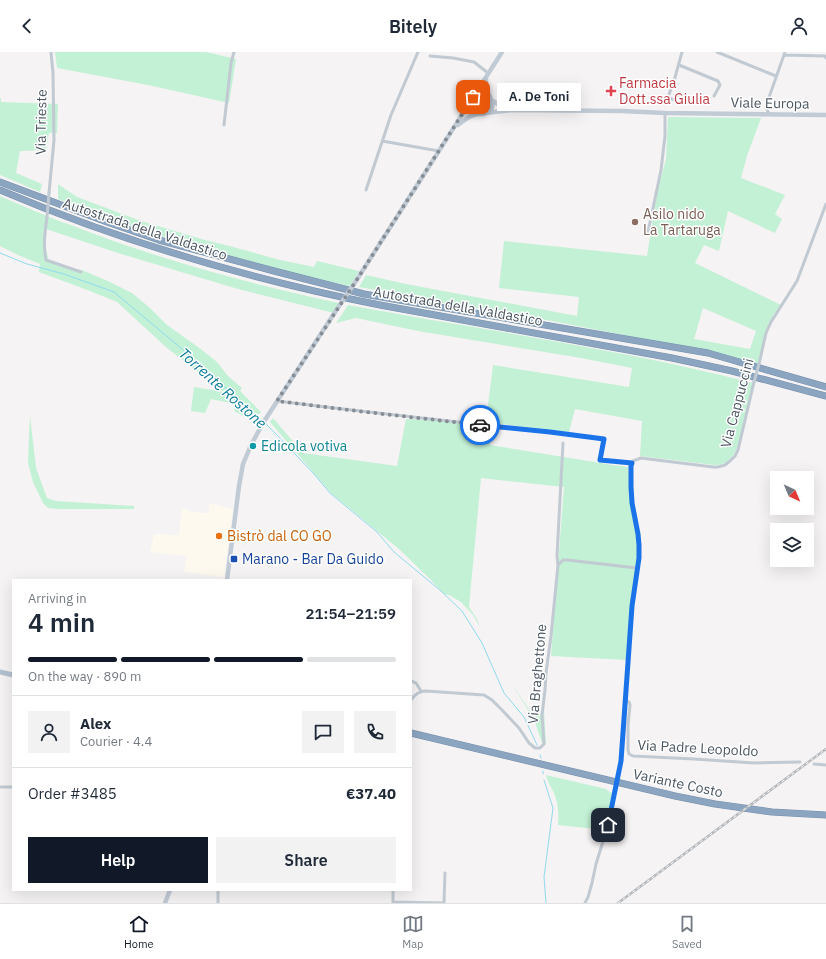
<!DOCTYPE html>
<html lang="en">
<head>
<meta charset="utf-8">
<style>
  :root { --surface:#fff; --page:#f2f2f3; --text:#1f2937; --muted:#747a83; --line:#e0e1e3; --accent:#111827 }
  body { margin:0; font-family:"IBM Plex Sans",sans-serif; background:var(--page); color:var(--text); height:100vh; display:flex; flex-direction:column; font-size:15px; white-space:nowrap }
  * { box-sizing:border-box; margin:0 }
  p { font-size:13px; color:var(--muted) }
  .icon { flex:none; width:22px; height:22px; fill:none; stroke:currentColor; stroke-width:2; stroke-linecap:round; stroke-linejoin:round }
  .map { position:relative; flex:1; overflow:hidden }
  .details { position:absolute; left:12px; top:527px; width:400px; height:312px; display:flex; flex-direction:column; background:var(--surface); border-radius:0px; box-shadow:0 4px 16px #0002 }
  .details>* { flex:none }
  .needle { width:26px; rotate:136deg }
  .tools { position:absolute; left:770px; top:419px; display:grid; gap:8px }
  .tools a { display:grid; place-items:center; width:44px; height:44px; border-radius:0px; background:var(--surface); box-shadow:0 4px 16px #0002; font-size:20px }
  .pin { position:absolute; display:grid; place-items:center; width:34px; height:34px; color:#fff; margin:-17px; border-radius:8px; box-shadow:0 2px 6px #0006 }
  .courier { position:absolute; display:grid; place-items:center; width:40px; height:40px; margin:-20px; border:3px solid #1a73e8; border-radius:50%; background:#fff; color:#222; box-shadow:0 1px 5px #0007 }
  .bubble { position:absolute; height:28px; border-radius:0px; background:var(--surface); box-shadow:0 4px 16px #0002; font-size:13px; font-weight:600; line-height:28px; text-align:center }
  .summary em { font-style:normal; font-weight:600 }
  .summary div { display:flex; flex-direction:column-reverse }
  .summary { display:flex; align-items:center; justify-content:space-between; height:68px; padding:0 16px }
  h1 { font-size:26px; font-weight:600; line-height:30px }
  .bar { display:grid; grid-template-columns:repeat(4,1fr); gap:6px 4px; align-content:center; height:48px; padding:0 16px }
  .bar i { height:5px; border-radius:3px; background:var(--line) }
  .bar .active { background:var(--accent) }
  .bar p { grid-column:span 4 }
  .line { display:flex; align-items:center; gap:10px; padding:0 16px; border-top:1px solid var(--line) }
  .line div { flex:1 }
  .round { display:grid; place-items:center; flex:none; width:42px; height:42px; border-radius:0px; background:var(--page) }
  .button { display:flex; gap:8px; margin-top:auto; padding:8px 16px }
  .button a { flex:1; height:46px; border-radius:0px; background:var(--accent); color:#fff; font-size:16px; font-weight:600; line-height:46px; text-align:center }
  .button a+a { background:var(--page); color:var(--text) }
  header { display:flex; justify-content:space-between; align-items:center; height:52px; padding:0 16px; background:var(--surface); font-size:18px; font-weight:600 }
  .tabs { display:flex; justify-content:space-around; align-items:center; height:56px; border-top:1px solid var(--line); background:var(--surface); font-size:11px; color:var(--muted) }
  .tabs a { display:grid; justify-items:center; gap:2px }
  .tabs .active { color:var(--accent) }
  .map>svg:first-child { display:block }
  .commercial { fill:#fdf9ef }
  .green { fill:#c3f1d5; fill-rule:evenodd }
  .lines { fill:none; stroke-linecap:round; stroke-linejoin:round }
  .stream { stroke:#90daee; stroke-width:1 }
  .highway-casing { stroke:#7690ad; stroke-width:7 }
  .street { stroke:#c1cad2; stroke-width:3 }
  .secondary { stroke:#c1cbd6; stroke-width:4.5 }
  .primary { stroke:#b3c2d1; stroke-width:5 }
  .highway { stroke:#8ba5c1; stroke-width:6 }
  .rail-casing { stroke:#b5b8bd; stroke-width:2.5 }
  .rail { stroke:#fff; stroke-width:1; stroke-dasharray:3; stroke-linecap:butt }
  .street-bridge { stroke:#c1cad2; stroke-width:3 }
  .secondary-bridge { stroke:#c1cbd6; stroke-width:4.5 }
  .done { stroke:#868d94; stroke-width:4; stroke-dasharray:0 7.2 }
  .route { stroke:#1a73e8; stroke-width:5 }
  .health-dot { fill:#e0444e; stroke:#fff; stroke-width:1.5 }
  .education-dot { fill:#8d6e63; stroke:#fff; stroke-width:1.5 }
  .culture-dot { fill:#0f9aa8; stroke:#fff; stroke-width:1.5 }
  .food-dot { fill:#e8710a; stroke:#fff; stroke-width:1.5 }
  .transit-dot { fill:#1a4fb4; stroke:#fff; stroke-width:1.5 }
  .labels { text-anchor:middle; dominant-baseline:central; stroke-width:3; stroke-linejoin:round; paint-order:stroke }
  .health-label { font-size:14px; fill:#be3a42; stroke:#fff; text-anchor:start }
  .street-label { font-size:14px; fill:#4a5661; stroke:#fff }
  .education-label { font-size:14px; fill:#785e54; stroke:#fff; text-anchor:start }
  .culture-label { font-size:14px; fill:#0d838f; stroke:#fff; text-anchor:start }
  .food-label { font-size:14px; fill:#c56008; stroke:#fff; text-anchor:start }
  .transit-label { font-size:14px; fill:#164399; stroke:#fff; text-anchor:start }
  .water-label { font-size:15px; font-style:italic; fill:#0c7c9b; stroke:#fff }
</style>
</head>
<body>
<header><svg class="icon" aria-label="back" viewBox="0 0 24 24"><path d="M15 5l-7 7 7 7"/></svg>Bitely<svg class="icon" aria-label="person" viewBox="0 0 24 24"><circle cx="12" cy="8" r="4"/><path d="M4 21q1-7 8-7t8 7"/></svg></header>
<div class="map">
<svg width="826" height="851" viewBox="0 0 826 851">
  <rect width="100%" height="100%" fill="#f5f3f3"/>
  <path class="commercial" d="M210 451 233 457 224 525 184 520 187 504 150 500 154 482 179 483 182 456 192 460 208 461Z"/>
  <path class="green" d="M55 0H206L236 7 229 51 148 33 57 16Z
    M473 51a9 9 0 1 1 18 0a9 9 0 1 1-18 0Z
    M0 46 1 47V50L58 52 57 81H49L46 98 20 99 16 121 42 132 40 140 0 123Z
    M668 65 761 66 747 104 741 126 785 143 775 162 782 167 775 181 728 159 719 199 704 193 695 211 781 253 774 262 767 276 758 313 707 299 639 286 526 264 449 252 359 235 366 223 406 232 577 264 579 245 499 236 504 189 647 204 657 141 666 107ZM703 256 756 279 750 297 694 287Z
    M58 132 77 145 141 169 205 188 233 195 280 208 314 215 317 209 359 219 350 234C300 223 251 211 202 197 153 182 106 165 58 147Z
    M0 144C25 155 50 166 76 175 161 208 250 232 339 251L334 261 238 237 118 201 46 177 45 193 49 210 74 217 82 218 110 230 132 241 149 255 167 273 198 295 217 310 228 324 242 336 240 339 261 360 253 369 234 359 235 352 211 347 205 361 191 359 194 335 224 340 167 296 117 250 90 239 39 220 40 212 18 203 0 194Z
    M348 253C483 278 620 297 753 331L738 393C733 405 729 413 714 413L640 404 642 369 575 357 569 380 486 370 493 313 629 335 632 316 581 306 418 279 356 266 336 271Z
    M30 364 36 416 47 446 56 449 134 454V457H58L48 456 43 451 33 430 28 411Z
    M273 366 303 401 397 414 406 367 437 368 491 376 490 393 607 412 612 413 628 415 631 453 636 475 637 491V515L628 608 551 604 564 435 481 426 469 555 477 567 480 575 473 563 461 550 449 543 444 542 430 527 400 498 331 441 270 370Z
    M510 630 524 650 534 665 538 664 544 658 546 692 543 694 534 667Z
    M546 723 606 737 608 739 612 741 605 778 558 773C559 760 558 748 552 737 549 732 547 728 546 723Z"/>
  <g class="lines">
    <path class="stream" d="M0 201 27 212 64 222 114 240 188 302 262 369
      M265 371 277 383 314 422 330 441 377 480 394 500 441 539 462 559 482 591 504 641 524 665 537 693
      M540 703 541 706
      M543 719V722
      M544 728 553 756 544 825 546 851"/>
    <g class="highway-casing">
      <path id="highway" d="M0 130 107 170 159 188 274 219 364 242 708 301 826 335
        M0 138C122 190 250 227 380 253L672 306 732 319 826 344
        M411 681 675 744 715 752 772 760 826 763"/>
    </g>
    <path class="street" d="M717 0 776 24
      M784 3 825 4 826 6
      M430 4 453 6 474 10 488 21
      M679 13 718 29 720 33 714 44
      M678 50 668 45 674 29 682 0
      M769 62 766 55 767 51 785 0
      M224 73 231 11 234 0
      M382 89 439 99
      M366 138 391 63 418 0
      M49 141 54 88 53 21 51 0
      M47 165C45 180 43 193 46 208L81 220
      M648 180 661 118 665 84V61
      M759 312 766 281 771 270 797 229 826 152
      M277 349C386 363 495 373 604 387L600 408 632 411
      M558 513 557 504 563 391
      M411 629 416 631 421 639
      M411 648C415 642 419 639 426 639L484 643 492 648 501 657 519 676 529 691 535 696H540L544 692 542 663 545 638 546 621 551 584 558 513 563 508H567L637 516
      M625 648 629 650 630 653 628 673V698L629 702 633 704 694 707 754 711 800 710
      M814 712 826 713
      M618 724 622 698 632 554 639 506V493L638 482 633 451 631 435V414L633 409 641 406 713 415H718L725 413 730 409 735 404 738 398 754 330
      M0 735H13
      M393 838V851
      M393 850 444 851
      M218 851V838
      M444 851 445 821
      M585 851 588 845 592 831 596 812 608 773 615 737"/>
    <path class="secondary" d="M471 49C471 55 473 59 478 61
      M493 49 501 54 510 58
      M485 61 511 58 622 59 665 61 826 63
      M458 73C463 69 470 63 477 62 480 61 483 63 486 61 499 55 489 45 486 36 485 33 486 30 486 27
      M356 229 502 0
      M227 528 239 434 243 412 251 393 263 371 339 254
      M165 851 170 838"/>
    <path class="primary" d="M0 620 13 623"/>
    <use href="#highway" class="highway"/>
    <g class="rail-casing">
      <path id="rail" d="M618 851 826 697"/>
    </g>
    <use href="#rail" class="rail"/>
    <path class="street-bridge" d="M47 165 49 141
      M754 330 759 312
      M615 737 618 724"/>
    <path class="secondary-bridge" d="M339 254 356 229"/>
  </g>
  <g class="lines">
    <path class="done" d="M473 45 356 229 277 349 357 359 480 373"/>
    <path class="route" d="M480 373 550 380 604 387 600 408 632 411 631 414V435L632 451 638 482 639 493V506L632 554 621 709 608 773"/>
  </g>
  <path class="health-dot" d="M609 33h4v4h4v4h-4v4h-4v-4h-4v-4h4z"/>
  <circle class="education-dot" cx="635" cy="170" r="4"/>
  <circle class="culture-dot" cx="253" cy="394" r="4"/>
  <circle class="food-dot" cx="219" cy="484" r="4"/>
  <rect class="transit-dot" x="230" y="503" width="8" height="8" rx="2"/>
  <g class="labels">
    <g class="health-label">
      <text x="619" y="31">Farmacia<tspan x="619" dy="16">Dott.ssa Giulia</tspan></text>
    </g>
    <g class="street-label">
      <text transform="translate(770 51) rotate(1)">Viale Europa</text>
      <text transform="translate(41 70) rotate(-89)">Via Trieste</text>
      <text transform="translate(145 177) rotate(18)">Autostrada della Valdastico</text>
      <text transform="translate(458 254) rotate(10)">Autostrada della Valdastico</text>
      <text transform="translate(737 351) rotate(-75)">Via Cappuccini</text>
      <text transform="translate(537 622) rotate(-85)">Via Braghettone</text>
      <text transform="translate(698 696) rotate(3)">Via Padre Leopoldo</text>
      <text transform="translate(678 731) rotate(12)">Variante Costo</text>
    </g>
    <g class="education-label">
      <text x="643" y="162">Asilo nido<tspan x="643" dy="16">La Tartaruga</tspan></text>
    </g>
    <g class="culture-label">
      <text x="261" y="394">Edicola votiva</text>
    </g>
    <g class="food-label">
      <text x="227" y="484">Bistrò dal CO GO</text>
    </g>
    <g class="transit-label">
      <text x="242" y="507">Marano - Bar Da Guido</text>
    </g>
    <g class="water-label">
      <text transform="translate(223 336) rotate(42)">Torrente Rostone</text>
    </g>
  </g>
</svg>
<div class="tools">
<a><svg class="needle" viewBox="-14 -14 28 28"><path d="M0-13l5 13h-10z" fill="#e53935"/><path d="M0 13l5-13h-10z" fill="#747a83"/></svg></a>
<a><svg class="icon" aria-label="layers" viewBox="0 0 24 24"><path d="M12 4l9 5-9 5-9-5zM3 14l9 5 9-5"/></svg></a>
</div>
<div class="pin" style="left:473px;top:45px;background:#ea580c"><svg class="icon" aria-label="bag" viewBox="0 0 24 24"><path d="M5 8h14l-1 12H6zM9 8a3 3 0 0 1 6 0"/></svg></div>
<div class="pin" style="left:608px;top:773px;background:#1f2937"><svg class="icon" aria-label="home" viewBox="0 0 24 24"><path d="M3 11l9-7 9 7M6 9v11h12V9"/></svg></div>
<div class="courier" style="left:480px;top:373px"><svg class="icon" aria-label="car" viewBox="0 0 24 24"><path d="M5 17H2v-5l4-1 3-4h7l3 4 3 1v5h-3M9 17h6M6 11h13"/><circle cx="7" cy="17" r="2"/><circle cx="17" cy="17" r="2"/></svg></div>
<div class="bubble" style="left:497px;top:31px;width:84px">A. De Toni</div>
<section class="details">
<div class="summary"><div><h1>4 min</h1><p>Arriving in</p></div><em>21:54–21:59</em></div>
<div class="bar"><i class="active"></i><i class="active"></i><i class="active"></i><i></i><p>On the way · 890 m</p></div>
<div class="line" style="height:72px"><a class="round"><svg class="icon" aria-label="person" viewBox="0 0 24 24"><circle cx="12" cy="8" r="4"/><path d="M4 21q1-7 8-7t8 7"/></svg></a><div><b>Alex</b><p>Courier · 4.4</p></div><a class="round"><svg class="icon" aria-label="chat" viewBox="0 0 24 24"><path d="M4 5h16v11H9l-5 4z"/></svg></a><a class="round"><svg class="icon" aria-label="phone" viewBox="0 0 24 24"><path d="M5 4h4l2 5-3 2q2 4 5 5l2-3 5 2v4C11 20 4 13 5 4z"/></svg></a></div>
<div class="line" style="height:52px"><div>Order #3485</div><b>€37.40</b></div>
<div class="button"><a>Help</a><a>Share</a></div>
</section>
</div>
<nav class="tabs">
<a class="active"><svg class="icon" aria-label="home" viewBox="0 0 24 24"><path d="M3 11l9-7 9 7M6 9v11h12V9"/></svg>Home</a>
<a><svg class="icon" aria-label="map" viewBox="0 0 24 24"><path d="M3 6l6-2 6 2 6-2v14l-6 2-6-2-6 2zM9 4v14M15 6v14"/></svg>Map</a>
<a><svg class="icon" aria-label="saved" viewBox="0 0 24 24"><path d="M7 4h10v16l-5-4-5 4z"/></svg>Saved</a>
</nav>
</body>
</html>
